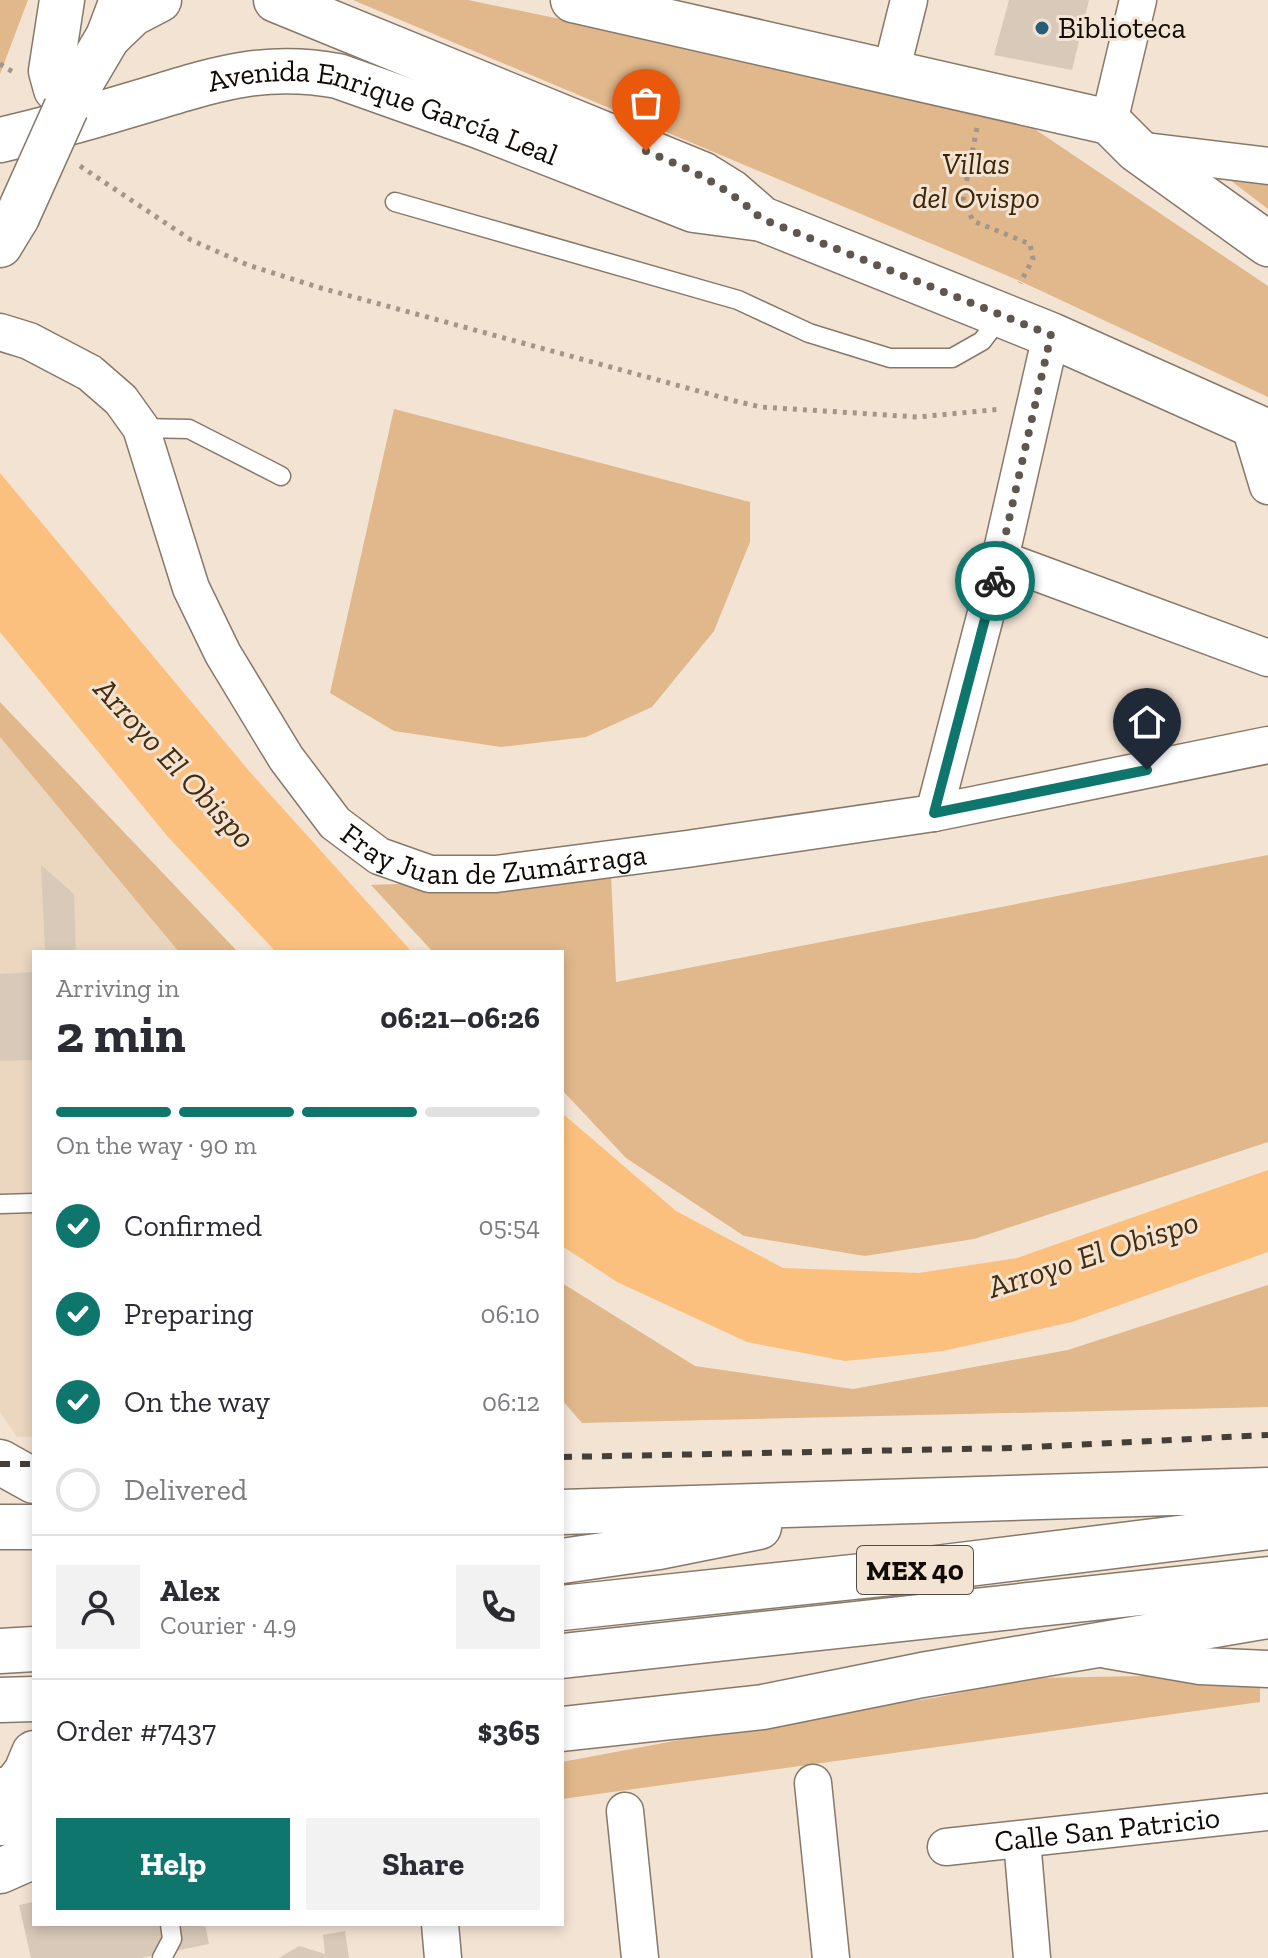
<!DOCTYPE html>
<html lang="en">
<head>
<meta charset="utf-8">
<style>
  :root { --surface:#fff; --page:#f2f2f3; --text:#2b2b33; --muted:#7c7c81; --line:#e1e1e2; --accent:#0f766e }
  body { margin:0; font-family:"Zilla Slab",serif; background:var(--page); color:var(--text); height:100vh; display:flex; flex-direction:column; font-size:30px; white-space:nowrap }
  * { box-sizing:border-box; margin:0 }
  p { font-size:26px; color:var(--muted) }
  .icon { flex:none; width:44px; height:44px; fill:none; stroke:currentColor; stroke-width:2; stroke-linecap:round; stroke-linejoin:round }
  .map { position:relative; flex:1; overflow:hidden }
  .panel { position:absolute; left:32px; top:950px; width:532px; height:976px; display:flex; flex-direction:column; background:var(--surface); border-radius:0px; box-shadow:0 4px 12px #0003 }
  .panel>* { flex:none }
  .pin { position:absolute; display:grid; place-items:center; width:68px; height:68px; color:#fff; margin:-82px -34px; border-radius:50% 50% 50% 0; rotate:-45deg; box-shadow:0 0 8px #0007 }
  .pin .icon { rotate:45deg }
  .courier { position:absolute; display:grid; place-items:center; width:80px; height:80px; margin:-40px; border:6px solid #0f766e; border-radius:50%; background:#fff; color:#222; box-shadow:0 2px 10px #0007 }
  .overview em { font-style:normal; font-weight:700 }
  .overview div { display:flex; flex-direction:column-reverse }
  .overview { display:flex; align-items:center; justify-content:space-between; height:136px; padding:0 24px }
  h1 { font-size:52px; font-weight:700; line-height:60px }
  .bar { display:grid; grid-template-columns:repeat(4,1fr); gap:12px 8px; align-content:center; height:96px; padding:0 24px }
  .bar i { height:10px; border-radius:6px; background:var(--line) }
  .bar .on { background:var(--accent) }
  .bar p { grid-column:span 4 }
  .line { display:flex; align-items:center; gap:20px; padding:0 24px; border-top:2px solid var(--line) }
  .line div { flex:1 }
  .round { display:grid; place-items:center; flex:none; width:84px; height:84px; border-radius:0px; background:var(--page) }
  ol { padding:0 24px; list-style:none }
  li { display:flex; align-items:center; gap:24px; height:88px }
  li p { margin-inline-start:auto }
  li .icon { padding:8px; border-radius:50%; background:var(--accent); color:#fff; stroke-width:4 }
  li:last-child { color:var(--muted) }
  li i { width:44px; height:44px; border:4px solid var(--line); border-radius:50% }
  .cta { display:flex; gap:16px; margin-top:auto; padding:16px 24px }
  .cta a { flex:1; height:92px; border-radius:0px; background:var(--accent); color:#fff; font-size:32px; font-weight:700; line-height:92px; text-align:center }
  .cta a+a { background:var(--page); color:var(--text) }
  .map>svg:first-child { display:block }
  .built { fill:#ebd7c0 }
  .green { fill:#e0b88c }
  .water { fill:#fbc07d }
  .building { fill:#d8c9b8 }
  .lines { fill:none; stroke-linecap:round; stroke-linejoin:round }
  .service-casing { stroke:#87796a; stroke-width:21 }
  .minor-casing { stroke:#87796a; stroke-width:39 }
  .tertiary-casing { stroke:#87796a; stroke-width:47 }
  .primary-casing { stroke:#87796a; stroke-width:47 }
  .path { stroke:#a2968a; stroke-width:5; stroke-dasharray:4 6; stroke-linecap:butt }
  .service { stroke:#fff; stroke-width:18 }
  .minor { stroke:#fff; stroke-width:36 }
  .tertiary { stroke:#fff; stroke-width:44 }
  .primary { stroke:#fff; stroke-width:44 }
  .rail { stroke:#463f37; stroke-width:6; stroke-dasharray:10 10; stroke-linecap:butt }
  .tertiary-bridge-casing { stroke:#87796a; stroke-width:47; stroke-linecap:butt }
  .tertiary-bridge { stroke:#fff; stroke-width:44 }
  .done { stroke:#5f574e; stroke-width:8; stroke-dasharray:0 14.4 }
  .route { stroke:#0f766e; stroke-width:10 }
  .poi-dot { fill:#285d79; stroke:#f3e3d3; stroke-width:3 }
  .labels { text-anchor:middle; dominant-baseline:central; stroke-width:6; stroke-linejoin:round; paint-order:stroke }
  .shield { fill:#f3e3d3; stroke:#544c44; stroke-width:2 }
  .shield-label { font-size:28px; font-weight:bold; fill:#100b06 }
  .poi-label { font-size:30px; fill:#100b06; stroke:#f3e3d3; text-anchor:start }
  .street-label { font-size:30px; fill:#100b06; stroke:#f3e3d3 }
  .park-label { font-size:30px; font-style:italic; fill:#3c2507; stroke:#f3e3d3 }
  .water-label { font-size:32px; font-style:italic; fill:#442d0f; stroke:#f3e3d3 }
</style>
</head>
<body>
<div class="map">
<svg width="1268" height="1958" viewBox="0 0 1268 1958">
  <rect width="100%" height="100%" fill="#f3e3d3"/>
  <path class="built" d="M0 737 179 952H34V1437H17L0 1412Z"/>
  <path class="green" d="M0 0H28L0 74Z
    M353 0H468L1008 111 1268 286V397L1020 281Z
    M1209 164 1268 176V209Z
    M394 409 750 502V542L714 631 652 707 586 737 501 747 394 731 330 693Z
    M0 702 238 952H179L0 737Z
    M1268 855V1142L974 1239 865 1256 744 1236 626 1158 562 1090V952H433L371 885 611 875 616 982Z
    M562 1283 695 1366 853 1389 1068 1350 1268 1285V1407L582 1423 562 1400Z
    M1260 1674V1702L562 1799V1762L813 1715 934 1698 1031 1678Z"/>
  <path class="water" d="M0 473 250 772 412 952H276L168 837 0 632Z
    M562 1113 676 1211 783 1268 919 1273 1017 1258 1268 1170V1252L1072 1322 943 1351 845 1361 747 1342 617 1282 562 1246Z"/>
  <path class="building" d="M1009 0H1089L1072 70 994 55Z
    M41 865 74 894 76 952H45Z
    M34 972V1060L0 1061V974Z
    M34 1902V1924H205L209 1944 141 1958H31L19 1905Z
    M345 1931 349 1958H279L299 1946 325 1954 323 1935Z"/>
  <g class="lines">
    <g class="service-casing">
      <path id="service" d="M395 202 738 300 809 333 890 358H952L982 341 1002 315
        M141 428 189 429 281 476
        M0 1204 34 1203
        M162 1958 172 1939 170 1924"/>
    </g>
    <g class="minor-casing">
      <g id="minor">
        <path d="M891 72 909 0"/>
        <path d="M1109 122 1138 0"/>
        <path d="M1137 150 1268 166"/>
        <path id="s1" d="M0 332 29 341 90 373 121 400 141 428 191 588 223 654 286 758 335 823 379 856 430 874H496L687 849 934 813 1268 745"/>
        <path d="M1249 423 1268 486"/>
        <path d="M1000 559 1268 658"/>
        <path d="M934 813 1000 559 1051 335"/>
        <path d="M1107 1650 1200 1666 1268 1669"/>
        <path d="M813 1783 831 1958"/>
        <path d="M625 1811 640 1958"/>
        <path d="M1022 1840 1032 1958"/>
        <path id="s2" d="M946 1847 1268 1812"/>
        <path d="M440 1924 443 1958"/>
      </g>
    </g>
    <g class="tertiary-casing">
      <g id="tertiary">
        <path d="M62 0 51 71 56 89 70 99"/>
        <path d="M276 0 702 174 731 192 762 219 1051 335 1268 432"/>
        <path d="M573 0 1109 122 1137 150 1268 244"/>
        <path d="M108 37 132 14 159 0"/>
        <path d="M66 108 108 37 122 0"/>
        <path id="s3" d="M0 140C44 130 87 118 130 105 206 83 258 61 338 76L479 126 694 210 762 219"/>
        <path d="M0 245 17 217"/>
        <path d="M0 1462 34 1481"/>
        <path d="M0 1807 26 1772 34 1753"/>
        <path d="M0 1871 34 1856"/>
      </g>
    </g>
    <g class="primary-casing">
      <path id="primary" d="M562 1512 1268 1490
        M0 1527H34
        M562 1561 659 1547 759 1527
        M562 1608 928 1569 1268 1527
        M0 1651 34 1649
        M562 1656 1268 1579
        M0 1700 34 1699
        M562 1729 763 1707 922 1675 1268 1616
        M0 1790 34 1787
        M0 1823 34 1820"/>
    </g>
    <path class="path" d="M0 64 13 72
      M977 128 963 199 973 221 1030 244 1033 259 1020 283
      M80 166 191 240 248 265 321 288 735 401 761 407 918 417 1002 409"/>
    <use href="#service" class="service"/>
    <use href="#minor" class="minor"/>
    <use href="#tertiary" class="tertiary"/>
    <use href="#primary" class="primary"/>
    <path class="rail" d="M562 1457 1013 1448 1268 1435
      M0 1464H34"/>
    <g class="tertiary-bridge-casing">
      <path id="tertiary-bridge" d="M17 217 66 108"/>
    </g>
    <use href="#tertiary-bridge" class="tertiary-bridge"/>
  </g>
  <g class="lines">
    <path class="done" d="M646 151C696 172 721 183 762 219L1051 335 995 581"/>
    <path class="route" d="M995 581 934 813 1147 770"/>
  </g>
  <circle class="poi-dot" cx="1042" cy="28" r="8"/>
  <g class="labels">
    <rect class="shield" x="857" y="1546" width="116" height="48" rx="6"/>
    <g class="shield-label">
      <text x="915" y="1570">MEX 40</text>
    </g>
    <g class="poi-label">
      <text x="1058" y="28">Biblioteca</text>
    </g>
    <g class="street-label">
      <text stroke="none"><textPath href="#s3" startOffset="398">Avenida Enrique García Leal</textPath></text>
      <text stroke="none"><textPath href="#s1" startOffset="788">Fray Juan de Zumárraga</textPath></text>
      <text stroke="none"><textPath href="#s2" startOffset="162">Calle San Patricio</textPath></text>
    </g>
    <g class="park-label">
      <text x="976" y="164">Villas<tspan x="976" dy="34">del Ovispo</tspan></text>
    </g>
    <g class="water-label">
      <text transform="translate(175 763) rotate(47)">Arroyo El Obispo</text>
      <text transform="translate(1093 1254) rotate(-18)">Arroyo El Obispo</text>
    </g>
  </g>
</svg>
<div class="pin" style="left:646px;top:151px;background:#ea580c"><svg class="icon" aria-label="bag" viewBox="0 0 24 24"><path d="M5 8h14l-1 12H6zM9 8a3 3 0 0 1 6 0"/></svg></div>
<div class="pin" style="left:1147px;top:770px;background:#1f2937"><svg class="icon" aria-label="home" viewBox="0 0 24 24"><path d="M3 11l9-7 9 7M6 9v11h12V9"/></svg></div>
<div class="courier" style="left:995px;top:581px"><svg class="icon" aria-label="bike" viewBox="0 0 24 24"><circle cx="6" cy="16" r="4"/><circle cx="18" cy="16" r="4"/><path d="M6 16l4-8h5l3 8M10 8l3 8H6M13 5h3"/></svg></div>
<section class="panel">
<div class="overview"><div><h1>2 min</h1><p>Arriving in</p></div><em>06:21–06:26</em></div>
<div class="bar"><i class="on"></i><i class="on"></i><i class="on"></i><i></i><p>On the way · 90 m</p></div>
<ol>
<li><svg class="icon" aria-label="check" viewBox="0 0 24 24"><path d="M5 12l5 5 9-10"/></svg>Confirmed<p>05:54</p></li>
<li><svg class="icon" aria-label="check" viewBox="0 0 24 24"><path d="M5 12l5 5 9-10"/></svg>Preparing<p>06:10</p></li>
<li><svg class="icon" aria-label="check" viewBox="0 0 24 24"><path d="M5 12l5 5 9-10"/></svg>On the way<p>06:12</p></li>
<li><i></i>Delivered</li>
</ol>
<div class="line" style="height:144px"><a class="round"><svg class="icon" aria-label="person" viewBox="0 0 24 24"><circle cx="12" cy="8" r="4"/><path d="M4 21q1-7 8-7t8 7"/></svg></a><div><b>Alex</b><p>Courier · 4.9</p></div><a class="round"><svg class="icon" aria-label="phone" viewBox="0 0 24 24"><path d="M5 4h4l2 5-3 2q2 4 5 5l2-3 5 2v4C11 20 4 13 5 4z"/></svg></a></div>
<div class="line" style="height:104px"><div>Order #7437</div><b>$365</b></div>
<div class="cta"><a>Help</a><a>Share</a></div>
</section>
</div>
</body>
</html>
